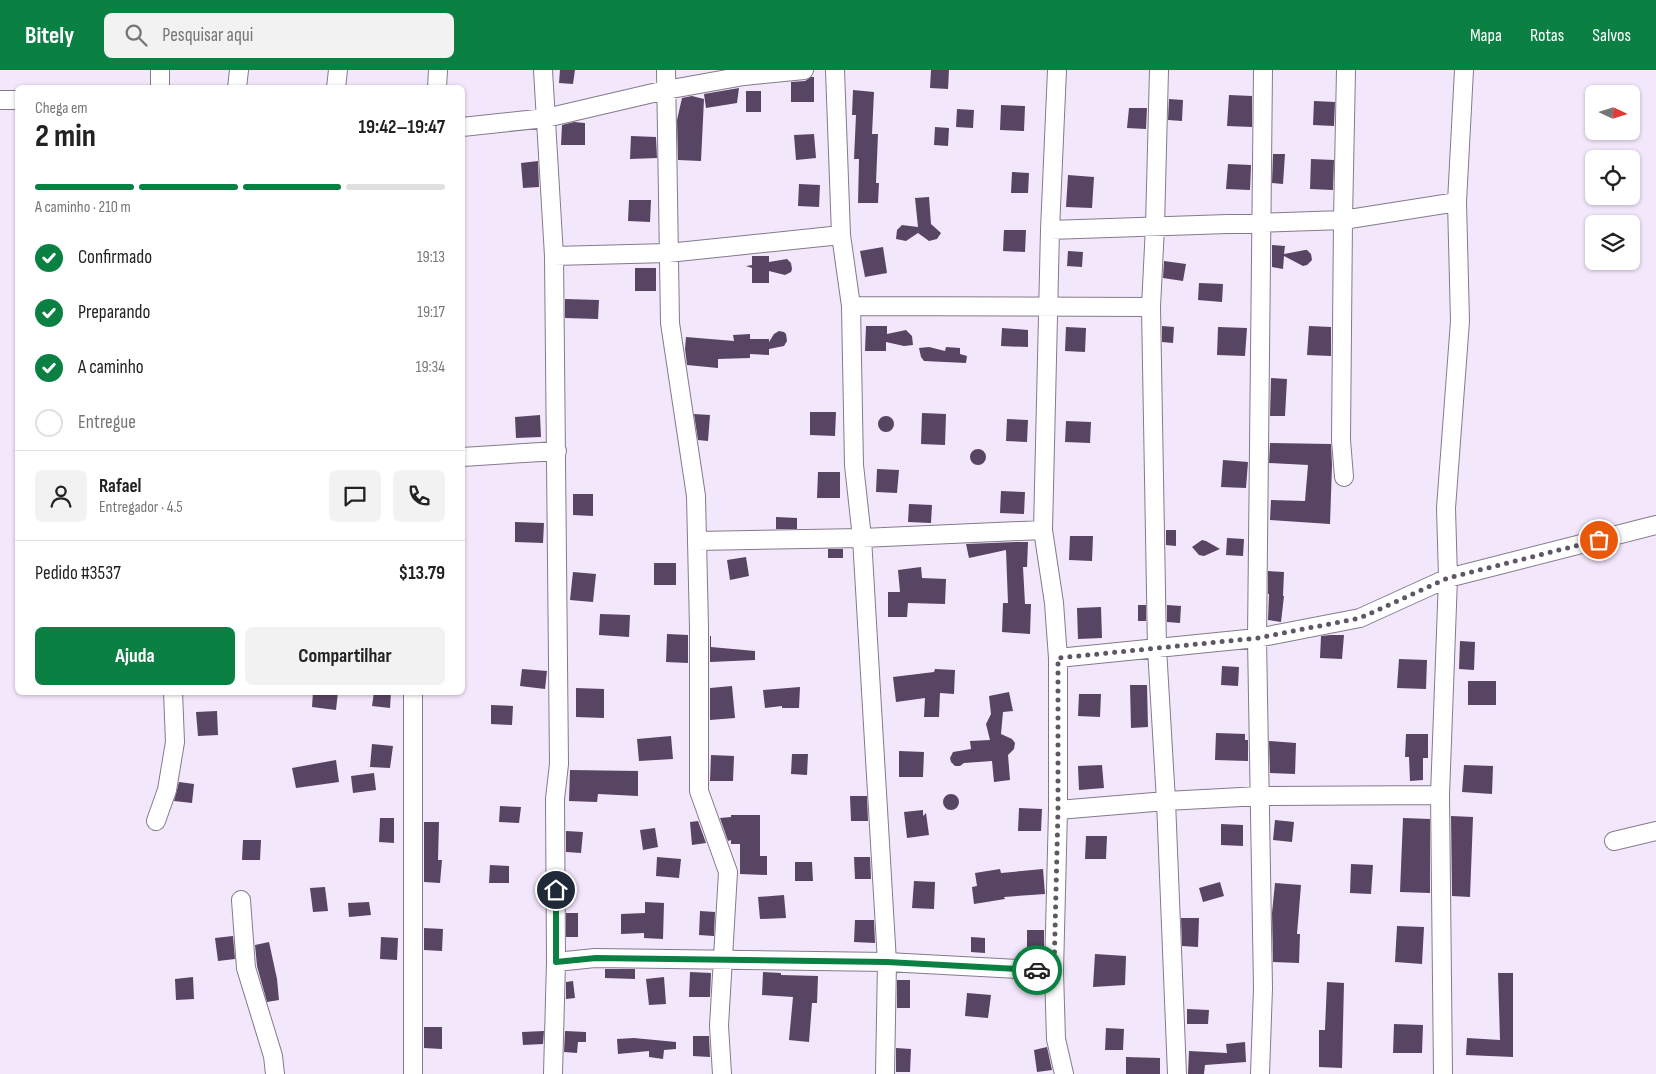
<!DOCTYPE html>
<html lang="pt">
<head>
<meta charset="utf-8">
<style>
  :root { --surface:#fff; --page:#f2f2f2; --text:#222; --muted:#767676; --line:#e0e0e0; --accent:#0b8043 }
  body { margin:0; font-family:"Sofia Sans Condensed",sans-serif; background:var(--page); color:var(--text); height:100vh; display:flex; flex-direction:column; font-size:19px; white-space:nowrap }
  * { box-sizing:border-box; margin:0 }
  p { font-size:16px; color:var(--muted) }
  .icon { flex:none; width:28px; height:28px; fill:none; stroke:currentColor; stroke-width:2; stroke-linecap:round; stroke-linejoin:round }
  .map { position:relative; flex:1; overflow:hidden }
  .drawer { position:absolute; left:15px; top:15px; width:450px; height:610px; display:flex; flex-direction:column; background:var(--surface); border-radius:8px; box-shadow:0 1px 4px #0004 }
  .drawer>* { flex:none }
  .needle { width:32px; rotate:94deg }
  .controls { position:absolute; left:1585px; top:15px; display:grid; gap:10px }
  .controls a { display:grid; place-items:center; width:55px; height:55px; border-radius:8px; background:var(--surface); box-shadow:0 1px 4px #0004; font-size:25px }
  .pin { position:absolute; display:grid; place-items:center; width:42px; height:42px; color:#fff; margin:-21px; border:2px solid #fff; border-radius:50%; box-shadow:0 1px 5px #0007 }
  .courier { position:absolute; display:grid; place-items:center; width:50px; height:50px; margin:-25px; border:4px solid #0b8043; border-radius:50%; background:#fff; color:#222; box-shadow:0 1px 6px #0007 }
  .headline em { font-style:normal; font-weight:700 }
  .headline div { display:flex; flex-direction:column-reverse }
  .headline { display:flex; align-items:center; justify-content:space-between; height:85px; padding:0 20px }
  h1 { font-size:32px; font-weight:700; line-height:38px }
  .bar { display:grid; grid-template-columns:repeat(4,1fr); gap:8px 5px; align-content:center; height:60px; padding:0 20px }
  .bar i { height:6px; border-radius:4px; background:var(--line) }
  .bar .current { background:var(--accent) }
  .bar p { grid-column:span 4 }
  .line { display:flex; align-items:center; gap:12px; padding:0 20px; border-top:1px solid var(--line) }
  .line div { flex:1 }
  .round { display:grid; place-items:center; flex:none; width:52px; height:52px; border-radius:8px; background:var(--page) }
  ol { padding:0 20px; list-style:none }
  li { display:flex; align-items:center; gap:15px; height:55px }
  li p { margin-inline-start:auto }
  li .icon { padding:5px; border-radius:50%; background:var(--accent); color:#fff; stroke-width:4 }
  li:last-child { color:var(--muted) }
  li i { width:28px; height:28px; border:2px solid var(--line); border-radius:50% }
  .cta { display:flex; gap:10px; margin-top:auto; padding:10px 20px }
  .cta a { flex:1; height:58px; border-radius:8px; background:var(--accent); color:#fff; font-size:20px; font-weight:700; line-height:58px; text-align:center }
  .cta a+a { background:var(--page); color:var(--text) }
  header { display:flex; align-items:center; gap:30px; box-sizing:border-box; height:70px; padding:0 25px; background:var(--accent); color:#fff }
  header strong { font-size:24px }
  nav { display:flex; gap:28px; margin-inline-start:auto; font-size:18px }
  .search { width:350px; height:45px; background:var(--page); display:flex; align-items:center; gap:12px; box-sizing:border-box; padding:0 18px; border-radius:8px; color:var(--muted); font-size:19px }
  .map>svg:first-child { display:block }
  .building { fill:#584463 }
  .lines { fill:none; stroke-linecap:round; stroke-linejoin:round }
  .minor-casing { stroke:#857a8c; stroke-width:20 }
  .minor { stroke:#fff; stroke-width:18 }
  .done { stroke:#5f5864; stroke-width:5; stroke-dasharray:0 9 }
  .route { stroke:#0b8043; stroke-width:6 }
</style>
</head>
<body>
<header>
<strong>Bitely</strong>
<div class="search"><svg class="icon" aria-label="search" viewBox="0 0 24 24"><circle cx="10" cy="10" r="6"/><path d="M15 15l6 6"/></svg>Pesquisar aqui</div>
<nav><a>Mapa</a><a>Rotas</a><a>Salvos</a></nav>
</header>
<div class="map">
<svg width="1656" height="1004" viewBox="0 0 1656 1004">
  <rect width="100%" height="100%" fill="#f3e7fb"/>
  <path class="building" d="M560 0H575L573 14 559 13Z
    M931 0H949L948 19 930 18Z
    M811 7H814V32H791V12L805 11Z
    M739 18 737 33 706 38 704 24Z
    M853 20 874 22 872 64H878L876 113H879L878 133H858L859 89H854L856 45H852Z
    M746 21H761V42H746Z
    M1229 25 1252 26V57L1227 56Z
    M692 26 704 29 701 91 678 90 677 50 682 28Z
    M1169 29 1183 30 1182 51 1168 50Z
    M1314 31 1335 32 1334 56 1313 55Z
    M1001 35 1025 36 1024 61 1000 60Z
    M1129 38H1147L1146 59 1127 58Z
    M957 39 974 40 973 58 956 57Z
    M574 52 585 53V75H561L562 55Z
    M935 57 949 58 948 76 934 75Z
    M814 64 816 88 796 90 794 65Z
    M631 66 656 67 657 88 630 89Z
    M1273 84H1285L1283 114 1272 113Z
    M1311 89 1334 90 1333 120 1310 119Z
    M538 91 539 117 523 118 521 93Z
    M1228 94 1251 95 1250 120 1226 119Z
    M1012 102 1029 103 1028 123H1011Z
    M1068 105 1094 107 1092 138 1066 137Z
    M799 114 820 115 819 137 798 136Z
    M929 127 931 154 941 163 937 169 929 171 918 163 906 171 896 169 897 160 902 155 918 157 915 128Z
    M629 130H651L650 152 628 151Z
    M1004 160H1026L1025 182 1003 181Z
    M1272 175 1285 176 1284 184 1305 180H1307L1311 184 1312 190 1307 195 1303 196 1284 186 1283 199 1272 197Z
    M883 177 887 203 865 207 860 181Z
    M1068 181 1083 182 1082 197 1067 196Z
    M752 186H769V192L787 189 791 193 792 199 791 202 785 205 769 201V213H752V198L746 196 752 195Z
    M1164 191 1186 194 1183 211 1163 208Z
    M635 198H656V221H635Z
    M1199 213 1223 214 1222 232 1198 230Z
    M565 229 599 230 598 249 565 248Z
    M866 256H887V264L906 260 912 266 913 275 904 276 886 272V281H865Z
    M1162 256 1174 257 1173 273 1162 272Z
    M1309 256 1331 257V286L1307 285Z
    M1066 257 1086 258 1085 282 1065 281Z
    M1218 257 1247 258 1245 286 1217 285Z
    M1002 258 1028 260V277L1001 276Z
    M779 261 784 262 786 264 787 271 784 276 769 279V285L750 284V288L718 289V298L687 295 685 279 686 267 734 271 733 265 750 264V269H769V272L774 264Z
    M929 277 945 281 946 277 960 278V284L967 286 966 293 924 291 921 287 919 278Z
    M1271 308 1287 309 1285 346H1270Z
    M810 342H836L835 366 810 365Z
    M922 343 946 344 945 375 921 374Z
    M694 344 710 345 708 371 698 370Z
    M540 345 541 367 516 368 515 347Z
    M878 354a8 8 0 1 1 16 0a8 8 0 1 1-16 0Z
    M1007 349 1028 350 1027 372 1006 371Z
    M1066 351 1091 352 1090 373 1065 372Z
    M1270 373 1331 374 1332 395 1330 454 1270 450 1271 430 1305 431 1308 395 1269 393Z
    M970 387a8 8 0 1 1 16 0a8 8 0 1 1-16 0Z
    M1223 390 1248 392 1246 418 1221 417Z
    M877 399 899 400 897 423 876 422Z
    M818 402H840V428H817Z
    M1001 421 1025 422 1024 444 1000 443Z
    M573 424H593V446L573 445Z
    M909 434 932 435 931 453 908 452Z
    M776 447 797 448V459H776Z
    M515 452 544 453 543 473 515 472Z
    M1166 460H1176V476L1166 475Z
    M1070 466H1093L1092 491 1069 490Z
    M1227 468 1244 469 1243 486 1226 485Z
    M1202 470 1206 471 1220 479 1204 486 1199 485 1192 477Z
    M1016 472H1028L1027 497H1023L1025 534H1031L1030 564 1002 562 1003 533H1008L1006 480 969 488 966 474Z
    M828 479H843V488H828Z
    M746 487 749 506 730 510 727 490Z
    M654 493H676V515H654Z
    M921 497 922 508 946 509 945 534 908 533 907 547H888V522H900L898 500Z
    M1268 501 1284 502 1283 526H1284L1281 552 1268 550 1269 524H1268Z
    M573 502 596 504 593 532 570 530Z
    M1138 535H1146V551H1138Z
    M1167 535 1181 536 1180 553 1167 552Z
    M1101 537 1102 568 1078 569 1077 538Z
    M600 544 630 545 629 567 599 565Z
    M667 564 688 565V593L666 592Z
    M1330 565H1344L1342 589 1320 588 1321 566Z
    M710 566H711V577L755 581V590L710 592Z
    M1460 571 1475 572 1474 600 1459 599Z
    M1399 589 1427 590 1426 619 1397 618Z
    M1222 596 1239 597 1238 616 1221 615Z
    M522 599 547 601 545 619 520 616Z
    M935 599 955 600 954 624 940 623 939 647H924L925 628 896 632 893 607 934 602Z
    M1468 611H1496V635H1468Z
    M1130 615H1147L1148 657 1131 658Z
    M732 616 735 648 710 650V618Z
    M800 617 799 638H782V636L765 638 763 620Z
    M576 618 604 619V648L576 647Z
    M313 622H338L336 640 312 637Z
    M374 622H391L390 638 372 636Z
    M1009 622 1013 641 1003 642 1001 664 1012 669 1015 673 1014 679 1008 685 1010 710 994 712 992 691 964 693 960 696H955L951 692 950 688 953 682 971 679 970 671 990 670 986 654 991 644 989 626Z
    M1079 624H1101L1100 647 1078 646Z
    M491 635 513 636 512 655 491 654Z
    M217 641 218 665 198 666 196 642Z
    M1216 663 1245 664V670H1248V691L1215 690Z
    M1406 664H1428V688H1423V710L1410 711 1409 687H1405Z
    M671 666 673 689 639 691 637 669Z
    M1269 671 1296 673 1295 704 1270 703Z
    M372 674 393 676 390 698 370 697Z
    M899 681 924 682 923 707H899Z
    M792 684H808L807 705 791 704Z
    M711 685 734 686 733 711H710Z
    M336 690 339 712 296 718 292 698Z
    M1102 695 1104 718 1079 720 1078 696Z
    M1464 695 1493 696 1492 724 1462 722Z
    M570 700 638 701V726L598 724 597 732 569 731Z
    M374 703 376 720 353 723 351 706Z
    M179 712 194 714 192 733 174 731Z
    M943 732a8 8 0 1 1 16 0a8 8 0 1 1-16 0Z
    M850 726H867L868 751H851Z
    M500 736 521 737 519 753 499 752Z
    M1019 738 1042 739 1041 761H1018Z
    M923 740V746L926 743 929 765 907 768 904 742Z
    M731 745H760V786H767V805L740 804V774H731V770L728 771 720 748 731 747Z
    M1451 746 1473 747 1470 827 1452 826Z
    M380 748H394V773L379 772Z
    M1403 748 1430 749V823L1400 822Z
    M1275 750 1294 752 1292 772 1273 770Z
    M698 751 706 773 692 775 690 752Z
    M424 752H439L438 790H442L440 813 424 812Z
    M1221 754 1243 755V776L1221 775Z
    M655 758 658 777 643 780 640 760Z
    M566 761 583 762 581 783 566 782Z
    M1086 766H1107L1106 789H1085Z
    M243 770H261L260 790H242Z
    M657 787 681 789 679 808 656 806Z
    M854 787H870L871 809H855Z
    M795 792H812L813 811H795Z
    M1351 794 1373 795 1371 824 1350 823Z
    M490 795 509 796V813H489Z
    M1000 799 1001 803 1043 799 1045 824 1004 827 1005 829 974 834 972 817 977 816 975 803Z
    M914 811 935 812 934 839 912 838Z
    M1220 812 1224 826 1203 832 1199 818Z
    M1275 813 1301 815 1297 864H1300L1299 893 1273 892 1272 843Z
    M325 817 328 841 313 842 310 818Z
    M784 825 786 848 760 849 758 827Z
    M369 832 371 845 349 847 348 833Z
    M645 832 664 833 663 869 644 868V863L621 864V844L645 843Z
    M700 841 715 842 714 866 699 865Z
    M566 843H578V867H566Z
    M1181 848H1199L1198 877 1182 876Z
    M855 850H874L875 873 854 872Z
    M1397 856 1424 857 1422 894 1395 892Z
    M424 858 443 859 442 881 424 880Z
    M1027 860H1044V883H1027Z
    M233 866 235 889 218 891 215 868Z
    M381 867 398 868 397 890 380 889Z
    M971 867 985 868V883L971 882Z
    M269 872 277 909 279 930 267 932 257 896 255 875Z
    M1095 884 1126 886 1125 915 1093 917Z
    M605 899H635V909L605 908Z
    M690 902 711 903 710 927H689Z
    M763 902 781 903V905L818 906 817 933H812L809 972 789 970 793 927 762 925Z
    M1498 903H1513V987L1466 985 1467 968 1500 970Z
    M193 907 194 929 176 930 175 909Z
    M664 907 666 934 649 935 646 909Z
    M897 910H910V938H897Z
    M573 911 575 928 566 929V912Z
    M1327 912 1344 913 1342 998 1319 997V960H1325Z
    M967 923 991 925 988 948 965 946Z
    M1187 939 1209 940 1208 954H1187Z
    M1394 954 1423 955 1422 983H1393Z
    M424 957H442V979L424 978Z
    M1106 958 1124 959 1123 980H1105Z
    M544 961 543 974 523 975 522 962Z
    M565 961 586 962V972H578L577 983 564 982Z
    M693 966H709L710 987 693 986Z
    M634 968 676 972V979L664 980 663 989 649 987V981L618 984 617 969Z
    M1245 972 1246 992 1205 995 1204 1004H1188L1189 981 1227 983 1226 974Z
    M1047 977 1052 1000 1037 1002 1034 980Z
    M896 978 911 979 910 1002H896Z
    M1126 987 1160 988V1004H1126Z"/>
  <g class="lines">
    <g class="minor-casing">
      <path id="minor" d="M543 0 554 186 559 694 555 729 556 892 553 1004
        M666 0 670 253 696 426 699 558V721L728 802 719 956 722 1004
        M835 0 841 165 851 236 854 395 862 468 887 892 885 1004
        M1057 0 1050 160 1043 460 1054 533 1058 588V740L1054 901 1056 969 1064 1004
        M1159 0 1155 156 1151 237 1157 578 1166 731 1177 1004
        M160 18V0
        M237 18 239 0
        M336 18 338 0
        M437 18 438 0
        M0 30H18
        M462 57 546 48 666 20 744 6 804 0
        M1050 160 1343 150 1457 132
        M554 186 668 183 841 165
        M851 236 1151 237
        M462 387 557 381
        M1344 407 1341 370 1343 150 1346 0
        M697 471 862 468 1043 460
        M1058 588 1257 568 1360 548 1448 508 1656 455
        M413 622V1004
        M1058 740 1166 731 1260 726 1440 725
        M156 751 167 720 175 672 173 622
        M1614 771 1656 761
        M241 830 246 898 273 986 275 1004
        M556 892 595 888 887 892 1054 901
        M1260 1004 1263 918 1257 568 1263 0
        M1443 1004 1440 725 1448 508 1446 438 1460 251 1457 132 1464 0"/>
    </g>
    <use href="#minor" class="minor"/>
  </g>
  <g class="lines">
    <path class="done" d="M1037 900 1054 901 1058 740V588L1258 568 1360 548 1448 508 1599 470"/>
    <path class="route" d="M556 820V892L596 888 887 892 1037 900"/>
  </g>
</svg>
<div class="controls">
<a><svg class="needle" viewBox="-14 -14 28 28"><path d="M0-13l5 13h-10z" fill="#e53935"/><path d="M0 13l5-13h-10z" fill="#767676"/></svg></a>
<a><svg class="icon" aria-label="locate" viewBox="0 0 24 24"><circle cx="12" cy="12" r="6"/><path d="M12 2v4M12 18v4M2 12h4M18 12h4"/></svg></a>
<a><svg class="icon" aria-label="layers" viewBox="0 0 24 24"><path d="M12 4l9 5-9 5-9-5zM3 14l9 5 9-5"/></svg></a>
</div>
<div class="pin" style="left:1599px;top:470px;background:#ea580c"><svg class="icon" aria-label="bag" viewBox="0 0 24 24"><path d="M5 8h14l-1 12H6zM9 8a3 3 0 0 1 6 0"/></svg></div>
<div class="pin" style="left:556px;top:820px;background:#1f2937"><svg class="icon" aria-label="home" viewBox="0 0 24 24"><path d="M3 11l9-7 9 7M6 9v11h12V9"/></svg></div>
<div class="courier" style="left:1037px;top:900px"><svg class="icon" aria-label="car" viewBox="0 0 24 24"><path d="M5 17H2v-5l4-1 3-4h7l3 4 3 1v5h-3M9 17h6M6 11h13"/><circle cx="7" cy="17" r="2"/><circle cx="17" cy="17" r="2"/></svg></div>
<section class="drawer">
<div class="headline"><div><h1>2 min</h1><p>Chega em</p></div><em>19:42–19:47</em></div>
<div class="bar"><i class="current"></i><i class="current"></i><i class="current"></i><i></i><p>A caminho · 210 m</p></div>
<ol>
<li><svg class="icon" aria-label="check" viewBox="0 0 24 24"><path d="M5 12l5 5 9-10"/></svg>Confirmado<p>19:13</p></li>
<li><svg class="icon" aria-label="check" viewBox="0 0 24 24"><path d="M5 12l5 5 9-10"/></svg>Preparando<p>19:17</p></li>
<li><svg class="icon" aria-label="check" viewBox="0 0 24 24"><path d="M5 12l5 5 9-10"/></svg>A caminho<p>19:34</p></li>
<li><i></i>Entregue</li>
</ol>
<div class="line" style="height:90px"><a class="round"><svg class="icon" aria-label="person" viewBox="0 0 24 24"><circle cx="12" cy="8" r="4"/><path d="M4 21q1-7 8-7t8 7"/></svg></a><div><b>Rafael</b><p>Entregador · 4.5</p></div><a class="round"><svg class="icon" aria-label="chat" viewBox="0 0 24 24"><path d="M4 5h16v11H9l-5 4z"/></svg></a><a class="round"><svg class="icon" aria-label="phone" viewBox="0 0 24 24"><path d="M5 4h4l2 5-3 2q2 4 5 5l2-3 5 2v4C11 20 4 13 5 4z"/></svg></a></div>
<div class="line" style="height:65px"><div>Pedido #3537</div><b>$13.79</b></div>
<div class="cta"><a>Ajuda</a><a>Compartilhar</a></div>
</section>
</div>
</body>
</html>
